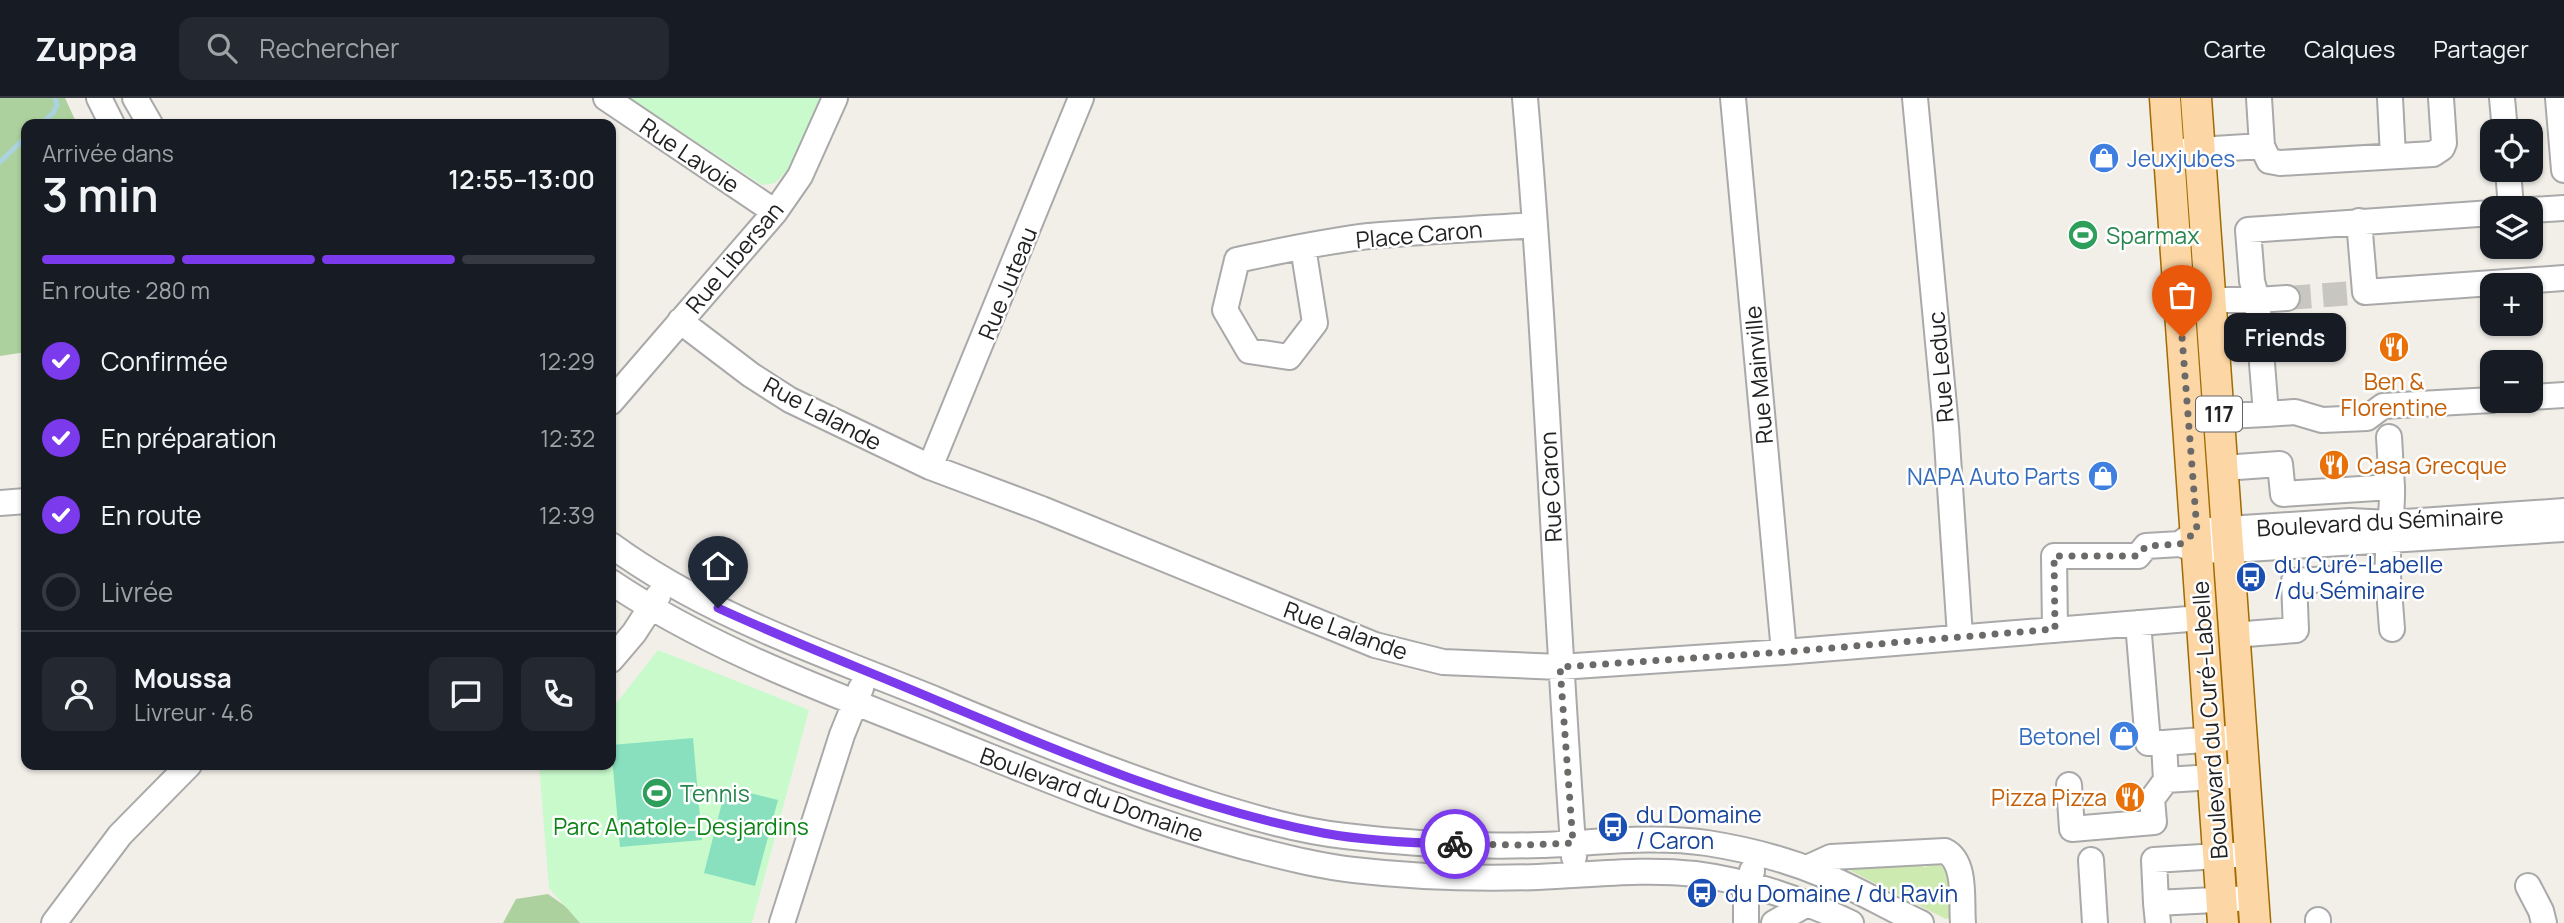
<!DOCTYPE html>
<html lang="fr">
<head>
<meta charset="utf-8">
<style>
  :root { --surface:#171b24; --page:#242831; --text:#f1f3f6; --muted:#9ea1a6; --line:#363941; --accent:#7c3aed }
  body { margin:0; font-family:Manrope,sans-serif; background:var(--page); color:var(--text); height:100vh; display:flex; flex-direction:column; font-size:26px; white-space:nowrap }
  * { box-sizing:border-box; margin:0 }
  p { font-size:23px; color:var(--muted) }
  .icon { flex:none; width:38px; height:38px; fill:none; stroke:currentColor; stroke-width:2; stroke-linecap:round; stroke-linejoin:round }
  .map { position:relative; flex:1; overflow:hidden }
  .details { position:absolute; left:21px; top:21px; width:595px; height:651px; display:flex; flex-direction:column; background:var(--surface); border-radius:14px; box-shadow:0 2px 5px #0004 }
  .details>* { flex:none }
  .tools { position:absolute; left:2480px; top:21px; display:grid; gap:14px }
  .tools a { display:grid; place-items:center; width:63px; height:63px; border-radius:14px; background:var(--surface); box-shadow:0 2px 5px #0004; font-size:35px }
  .pin { position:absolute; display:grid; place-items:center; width:60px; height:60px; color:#fff; margin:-72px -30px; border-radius:50% 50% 50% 0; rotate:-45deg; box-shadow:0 0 7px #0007 }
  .pin .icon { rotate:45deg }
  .courier { position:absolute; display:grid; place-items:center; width:70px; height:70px; margin:-35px; border:5px solid #7c3aed; border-radius:50%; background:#fff; color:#222; box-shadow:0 2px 9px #0007 }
  .bubble { position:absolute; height:49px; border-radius:14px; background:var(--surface); box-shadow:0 2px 5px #0004; font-size:23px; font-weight:600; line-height:49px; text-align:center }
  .head em { font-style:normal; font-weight:600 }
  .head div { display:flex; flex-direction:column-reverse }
  .head { display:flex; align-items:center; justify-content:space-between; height:119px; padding:0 21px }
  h1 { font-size:46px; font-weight:600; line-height:52px }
  .bar { display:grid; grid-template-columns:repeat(4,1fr); gap:10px 7px; align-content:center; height:84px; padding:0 21px }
  .bar i { height:9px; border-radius:5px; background:var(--line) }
  .bar .active { background:var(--accent) }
  .bar p { grid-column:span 4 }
  .line { display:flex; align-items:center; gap:18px; padding:0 21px; border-top:2px solid var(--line) }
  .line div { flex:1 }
  .round { display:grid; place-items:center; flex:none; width:74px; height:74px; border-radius:14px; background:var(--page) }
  ol { padding:0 21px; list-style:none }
  li { display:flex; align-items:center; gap:21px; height:77px }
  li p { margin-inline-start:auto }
  li .icon { padding:7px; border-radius:50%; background:var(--accent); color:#fff; stroke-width:4 }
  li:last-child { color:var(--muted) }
  li i { width:38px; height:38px; border:4px solid var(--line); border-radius:50% }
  header { display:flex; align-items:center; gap:42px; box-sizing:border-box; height:98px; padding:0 35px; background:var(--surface); border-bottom:2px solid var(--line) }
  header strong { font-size:33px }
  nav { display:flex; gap:38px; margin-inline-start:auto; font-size:24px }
  .search { width:490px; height:63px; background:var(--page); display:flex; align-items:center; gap:18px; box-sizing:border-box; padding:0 24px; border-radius:14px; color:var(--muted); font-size:26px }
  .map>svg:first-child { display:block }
  .grass { fill:#cdebb0 }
  .forest { fill:#add19e }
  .park { fill:#c8facc }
  .pitch { fill:#88e0be }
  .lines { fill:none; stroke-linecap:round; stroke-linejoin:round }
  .stream { stroke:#aad3df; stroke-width:5 }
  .minor-tunnel { stroke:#c8c6c1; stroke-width:24; stroke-dasharray:24 12; stroke-linecap:butt }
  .minor-casing { stroke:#a9a9a9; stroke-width:28 }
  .major-casing { stroke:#a06b00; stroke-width:33 }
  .minor { stroke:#fff; stroke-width:24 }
  .major { stroke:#fcd6a4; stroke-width:30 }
  .done { stroke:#6b6a68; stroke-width:7; stroke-dasharray:0 12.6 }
  .route { stroke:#7c3aed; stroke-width:9 }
  .labels { text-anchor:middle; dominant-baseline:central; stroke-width:5; stroke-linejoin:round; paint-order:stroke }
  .shield { fill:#fff; stroke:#646464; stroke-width:2 }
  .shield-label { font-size:21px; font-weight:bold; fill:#222 }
  .street-label { font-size:23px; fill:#222; stroke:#fff }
  .shop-label { font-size:23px; fill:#366cbe; stroke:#fff; text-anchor:end }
  .leisure-label { font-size:23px; fill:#27864d; stroke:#fff; text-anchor:start }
  .food-label { font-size:23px; fill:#c56008; stroke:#fff }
  .transit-label { font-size:23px; fill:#164399; stroke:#fff; text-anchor:start }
  .park-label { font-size:23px; fill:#0c8416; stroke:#fff }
</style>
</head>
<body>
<header>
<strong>Zuppa</strong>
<div class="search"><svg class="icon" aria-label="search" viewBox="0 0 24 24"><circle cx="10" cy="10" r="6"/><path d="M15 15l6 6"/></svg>Rechercher</div>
<nav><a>Carte</a><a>Calques</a><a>Partager</a></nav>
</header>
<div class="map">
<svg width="2564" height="825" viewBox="0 0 2564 825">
  <rect width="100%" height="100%" fill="#f2efe9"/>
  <path class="grass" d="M1922 763 1923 769H1927V764L1938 765 1947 774 1953 819 1946 821 1849 772 1850 768Z"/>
  <path class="forest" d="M0 0H65L77 26H26V254L0 258Z
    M548 796 589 825H503L516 801Z"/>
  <path class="park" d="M630 0H820L788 71 775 85 762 87Z
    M658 552 809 612 752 825H580L549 790 539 667H611V612Z"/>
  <path class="pitch" d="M693 640 702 742 620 749 611 647Z
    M726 689 778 702 755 788 704 775Z"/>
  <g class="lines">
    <path class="stream" d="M41 26 53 15 57 7 55 0
      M0 64 26 39"/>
    <path class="minor-tunnel" d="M2287 200 2354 195"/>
    <g class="minor-casing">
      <path id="minor" d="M99 0 112 26
        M135 0 150 26
        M606 0 775 114
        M1525 0C1547 252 1555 506 1574 759
        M1733 0 1784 554
        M1915 0 1946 329 1960 538
        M2390 0 2393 58
        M2502 0 2505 33
        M2558 0 2564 72
        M2262 48 2269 63 2280 65 2433 56 2442 50 2444 45 2441 0
        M2183 53 2262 48 2259 0
        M2508 72 2511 110
        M2530 112 2564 110
        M2359 123 2365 194 2564 180
        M1303 149 1315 225 1289 259 1249 253 1225 212 1237 162C1280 153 1325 143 1369 138 1424 133 1480 131 1535 127
        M2287 200 2257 202 2252 183 2248 132 2492 115
        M680 223 751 277 790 302 930 369 1042 411 1375 547 1443 564 1560 569 1784 554 2201 520
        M2530 299 2564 297
        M611 304 775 114 800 78 835 0
        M2266 316 2295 314 2322 322 2367 320 2383 308 2492 302
        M2187 320 2266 316 2257 202H2194
        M2389 339 2392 389
        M930 369 1081 0
        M2223 370 2280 366 2283 396 2392 389C2393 419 2386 448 2388 478
        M0 405 26 403
        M2181 445 2197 433 2350 423 2391 425 2564 413
        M611 447C708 518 826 557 937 602 1027 640 1117 676 1210 706 1255 720 1299 733 1345 738 1409 746 1476 749 1540 747 1596 745 1651 737 1707 745 1745 751 1785 761 1821 776 1855 790 1887 809 1921 825
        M611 484C715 554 833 595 949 642 1048 682 1141 721 1245 749 1281 758 1317 768 1354 772 1414 779 1477 781 1538 779 1590 777 1643 770 1695 776 1750 783 1801 801 1851 825
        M2055 532 2054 458H2138L2146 448 2180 446 2198 453 2247 451 2564 431
        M2234 537 2296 532 2294 483 2388 478 2392 531
        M611 562 634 535 658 498
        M2164 645 2242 639
        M2166 682 2244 677
        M2069 687 2072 731 2154 724 2152 701 2166 682 2164 645H2148L2138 525
        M2091 762 2095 825
        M1807 770 1831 759 1945 753C1967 764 1961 803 1963 825
        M2528 788 2541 813 2544 825
        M2156 805 2154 762 2250 756
        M2318 822V825
        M54 825 120 737 189 667
        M782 825 842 637 861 590
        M1746 825V797L1752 773
        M1774 825 1807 806
        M2158 825 2156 805 2253 800"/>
    </g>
    <g class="major-casing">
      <path id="major" d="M2165 0 2223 825
        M2196 0 2255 825"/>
    </g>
    <use href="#minor" class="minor"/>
    <use href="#major" class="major"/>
  </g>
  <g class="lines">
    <path class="done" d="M1455 746 1522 747 1573 745 1560 569 1784 554 2055 531 2054 458H2138L2146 448 2180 446 2197 433 2182 239"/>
    <path class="route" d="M718 510C792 544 868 573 943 605 1065 656 1191 710 1323 735 1366 743 1411 745 1455 746"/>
  </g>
  <defs>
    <g id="shop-disc" transform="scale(1.575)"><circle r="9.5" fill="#3f7fe0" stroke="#fff"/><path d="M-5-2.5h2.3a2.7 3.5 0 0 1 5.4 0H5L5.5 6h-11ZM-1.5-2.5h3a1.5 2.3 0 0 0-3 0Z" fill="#fff"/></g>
    <g id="stadium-disc" transform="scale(1.575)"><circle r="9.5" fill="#2e9e5b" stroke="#fff"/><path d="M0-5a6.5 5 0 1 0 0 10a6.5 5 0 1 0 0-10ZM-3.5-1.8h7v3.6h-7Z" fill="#fff"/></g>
    <g id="restaurant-disc" transform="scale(1.575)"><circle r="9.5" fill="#e8710a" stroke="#fff"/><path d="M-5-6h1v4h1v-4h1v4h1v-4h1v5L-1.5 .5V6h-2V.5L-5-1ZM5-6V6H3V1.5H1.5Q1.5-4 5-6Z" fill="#fff"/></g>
    <g id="bus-disc" transform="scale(1.575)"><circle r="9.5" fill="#1a4fb4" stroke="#fff"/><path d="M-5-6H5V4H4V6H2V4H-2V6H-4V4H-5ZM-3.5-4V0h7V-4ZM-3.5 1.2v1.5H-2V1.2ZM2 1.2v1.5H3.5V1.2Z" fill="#fff"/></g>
  </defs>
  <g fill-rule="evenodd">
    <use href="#shop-disc" x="2104" y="60"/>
    <use href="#stadium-disc" x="2083" y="137"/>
    <use href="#restaurant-disc" x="2394" y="249"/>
    <use href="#restaurant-disc" x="2334" y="367"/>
    <use href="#shop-disc" x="2103" y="378"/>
    <use href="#bus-disc" x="2251" y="479"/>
    <use href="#shop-disc" x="2124" y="638"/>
    <use href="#stadium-disc" x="657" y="695"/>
    <use href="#restaurant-disc" x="2130" y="699"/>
    <use href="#bus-disc" x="1613" y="729"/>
    <use href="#bus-disc" x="1702" y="795"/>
  </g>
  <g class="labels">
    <rect class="shield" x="2196" y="298.5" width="46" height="35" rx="5"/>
    <g class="shield-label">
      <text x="2219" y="316">117</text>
    </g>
    <g class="street-label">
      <text transform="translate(690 57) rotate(34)">Rue Lavoie</text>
      <text transform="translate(1419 136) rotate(-5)">Place Caron</text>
      <text transform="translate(734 159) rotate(-50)">Rue Libersan</text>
      <text transform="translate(1007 185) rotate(-68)">Rue Juteau</text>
      <text transform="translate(1940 269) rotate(-95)">Rue Leduc</text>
      <text transform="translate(1758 277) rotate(-95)">Rue Mainville</text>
      <text transform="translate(823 315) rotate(28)">Rue Lalande</text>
      <text transform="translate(1550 389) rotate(-93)">Rue Caron</text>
      <text transform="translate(2380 423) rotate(-3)">Boulevard du Séminaire</text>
      <text transform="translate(1346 532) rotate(20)">Rue Lalande</text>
      <text transform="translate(2209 622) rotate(-94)">Boulevard du Curé-Labelle</text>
      <text transform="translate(1092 696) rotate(20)">Boulevard du Domaine</text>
    </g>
    <g class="shop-label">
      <text x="2127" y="60" text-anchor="start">Jeuxjubes</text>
      <text x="2080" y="378">NAPA Auto Parts</text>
      <text x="2101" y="638">Betonel</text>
    </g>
    <g class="leisure-label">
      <text x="2106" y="137">Sparmax</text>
      <text x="680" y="695">Tennis</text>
    </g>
    <g class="food-label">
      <text x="2394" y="283">Ben &amp;<tspan x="2394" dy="26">Florentine</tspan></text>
      <text x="2357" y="367" text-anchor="start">Casa Grecque</text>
      <text x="2107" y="699" text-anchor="end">Pizza Pizza</text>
    </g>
    <g class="transit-label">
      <text x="2274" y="466">du Curé-Labelle<tspan x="2274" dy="26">/ du Séminaire</tspan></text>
      <text x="1636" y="716">du Domaine<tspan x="1636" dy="26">/ Caron</tspan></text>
      <text x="1725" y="795">du Domaine / du Ravin</text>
    </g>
    <g class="park-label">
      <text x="681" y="728">Parc Anatole-Desjardins</text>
    </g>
  </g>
</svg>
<div class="tools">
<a><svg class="icon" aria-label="locate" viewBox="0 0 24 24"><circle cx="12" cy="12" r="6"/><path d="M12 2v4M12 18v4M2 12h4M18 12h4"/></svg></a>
<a><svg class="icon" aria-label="layers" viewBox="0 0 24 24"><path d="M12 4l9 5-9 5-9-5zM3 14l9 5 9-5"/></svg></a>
<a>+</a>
<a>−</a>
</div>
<div class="pin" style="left:2182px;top:239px;background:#ea580c"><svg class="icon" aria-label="bag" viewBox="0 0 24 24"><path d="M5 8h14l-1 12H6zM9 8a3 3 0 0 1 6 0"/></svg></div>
<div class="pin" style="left:718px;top:510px;background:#1f2937"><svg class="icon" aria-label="home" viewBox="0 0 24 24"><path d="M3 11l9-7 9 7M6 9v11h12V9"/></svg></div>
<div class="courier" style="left:1455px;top:746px"><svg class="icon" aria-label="bike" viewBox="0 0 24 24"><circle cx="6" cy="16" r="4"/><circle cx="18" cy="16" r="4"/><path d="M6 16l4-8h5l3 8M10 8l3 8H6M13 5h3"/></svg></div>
<div class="bubble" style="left:2224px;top:215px;width:122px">Friends</div>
<section class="details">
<div class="head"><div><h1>3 min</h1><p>Arrivée dans</p></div><em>12:55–13:00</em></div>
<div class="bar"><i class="active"></i><i class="active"></i><i class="active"></i><i></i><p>En route · 280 m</p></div>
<ol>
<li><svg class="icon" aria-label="check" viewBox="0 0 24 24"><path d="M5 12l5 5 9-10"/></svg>Confirmée<p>12:29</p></li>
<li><svg class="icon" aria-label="check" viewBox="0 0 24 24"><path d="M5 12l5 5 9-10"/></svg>En préparation<p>12:32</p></li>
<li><svg class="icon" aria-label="check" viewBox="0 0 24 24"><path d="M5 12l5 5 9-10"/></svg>En route<p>12:39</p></li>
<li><i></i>Livrée</li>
</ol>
<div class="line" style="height:126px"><a class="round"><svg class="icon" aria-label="person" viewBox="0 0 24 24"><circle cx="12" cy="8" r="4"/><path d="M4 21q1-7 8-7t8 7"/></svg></a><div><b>Moussa</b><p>Livreur · 4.6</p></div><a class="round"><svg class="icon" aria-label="chat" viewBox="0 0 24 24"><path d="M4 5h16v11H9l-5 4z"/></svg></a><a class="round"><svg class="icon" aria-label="phone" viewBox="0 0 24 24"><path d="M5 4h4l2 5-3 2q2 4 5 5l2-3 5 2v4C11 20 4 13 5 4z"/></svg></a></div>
</section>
</div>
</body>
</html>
